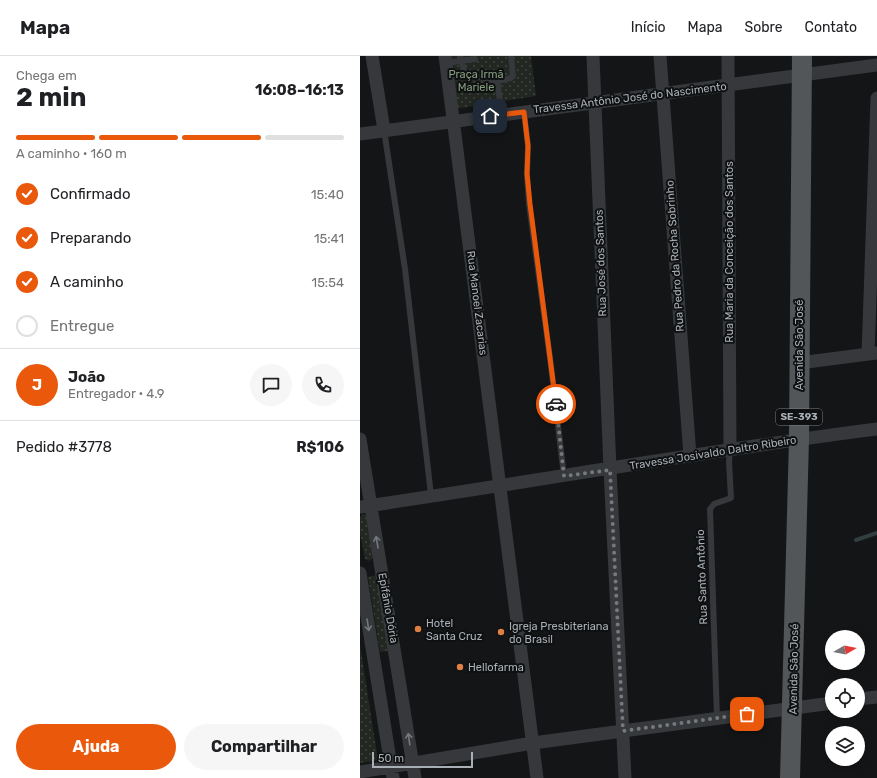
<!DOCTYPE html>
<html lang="pt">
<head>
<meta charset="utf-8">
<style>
  :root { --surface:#fff; --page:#f6f6f6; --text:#202124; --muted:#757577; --line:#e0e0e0; --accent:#ea580c }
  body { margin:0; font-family:Rubik,sans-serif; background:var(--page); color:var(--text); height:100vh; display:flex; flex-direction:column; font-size:15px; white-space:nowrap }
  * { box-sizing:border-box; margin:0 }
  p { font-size:13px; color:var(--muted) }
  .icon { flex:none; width:22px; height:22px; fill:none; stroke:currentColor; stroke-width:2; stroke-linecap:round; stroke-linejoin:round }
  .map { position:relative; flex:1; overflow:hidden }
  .panel { display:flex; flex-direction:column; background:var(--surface); width:360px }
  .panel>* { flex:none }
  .needle { width:26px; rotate:81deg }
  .controls { position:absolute; left:465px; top:574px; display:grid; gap:8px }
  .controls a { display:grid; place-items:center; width:40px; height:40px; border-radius:50%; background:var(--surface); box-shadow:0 2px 6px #0003; font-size:20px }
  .scale { position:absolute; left:12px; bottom:10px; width:101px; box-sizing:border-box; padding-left:4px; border:2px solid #a8afb5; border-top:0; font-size:11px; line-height:14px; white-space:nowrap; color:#a8afb5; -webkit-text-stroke:3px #0f1011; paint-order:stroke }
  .pin { position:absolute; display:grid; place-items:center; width:34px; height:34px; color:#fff; margin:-17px; border-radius:8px; box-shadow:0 2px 6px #0006 }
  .courier { position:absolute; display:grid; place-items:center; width:40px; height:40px; margin:-20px; border:3px solid #ea580c; border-radius:50%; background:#fff; color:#222; box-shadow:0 1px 5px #0007 }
  .headline em { font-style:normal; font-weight:700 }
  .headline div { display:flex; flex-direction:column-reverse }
  .headline { display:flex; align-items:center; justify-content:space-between; height:68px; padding:0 16px }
  h1 { font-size:26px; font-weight:700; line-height:30px }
  .bar { display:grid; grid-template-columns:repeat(4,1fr); gap:6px 4px; align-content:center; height:48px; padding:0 16px }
  .bar i { height:5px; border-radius:3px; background:var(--line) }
  .bar .on { background:var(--accent) }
  .bar p { grid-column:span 4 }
  .line { display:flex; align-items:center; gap:10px; padding:0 16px; border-top:1px solid var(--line) }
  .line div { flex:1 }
  .round { display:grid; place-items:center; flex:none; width:42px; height:42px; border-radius:21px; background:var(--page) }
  ol { padding:0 16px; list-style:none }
  li { display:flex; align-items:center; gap:12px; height:44px }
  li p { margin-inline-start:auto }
  li .icon { padding:4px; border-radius:50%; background:var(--accent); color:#fff; stroke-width:4 }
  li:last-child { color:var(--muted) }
  li i { width:22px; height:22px; border:2px solid var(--line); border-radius:50% }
  .cta { display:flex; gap:8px; margin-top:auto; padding:8px 16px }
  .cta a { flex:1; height:46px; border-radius:24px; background:var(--accent); color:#fff; font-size:16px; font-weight:700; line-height:46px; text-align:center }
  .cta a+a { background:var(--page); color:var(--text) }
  header { display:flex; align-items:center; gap:24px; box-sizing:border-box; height:56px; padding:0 20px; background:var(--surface); border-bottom:1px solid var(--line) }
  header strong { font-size:19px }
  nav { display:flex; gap:22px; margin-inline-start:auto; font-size:14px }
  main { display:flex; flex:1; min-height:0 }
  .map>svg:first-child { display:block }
  .park { fill:url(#park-dots) }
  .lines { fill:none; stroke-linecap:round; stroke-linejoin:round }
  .stream { stroke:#313d3f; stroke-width:4 }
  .lane { stroke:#36383b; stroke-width:6 }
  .street { stroke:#36383b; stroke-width:13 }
  .primary { stroke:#525659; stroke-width:20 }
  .oneway { stroke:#75797e }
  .done { stroke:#74797d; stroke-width:4; stroke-dasharray:0 7.2 }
  .route { stroke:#ea580c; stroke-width:5 }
  .poi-dot { fill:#df7f44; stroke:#0f1011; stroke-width:1.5 }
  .labels { text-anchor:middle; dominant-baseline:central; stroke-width:4; stroke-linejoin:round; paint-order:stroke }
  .shield { fill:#0f1011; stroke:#7a7f84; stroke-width:1 }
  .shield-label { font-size:10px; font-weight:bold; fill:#a8afb5 }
  .park-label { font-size:11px; fill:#879e81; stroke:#0f1011 }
  .street-label { font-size:11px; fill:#a8afb5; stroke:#0f1011 }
  .poi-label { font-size:11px; fill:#a8afb5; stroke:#0f1011; text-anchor:start }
</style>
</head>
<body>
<header>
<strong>Mapa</strong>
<nav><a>Início</a><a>Mapa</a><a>Sobre</a><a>Contato</a></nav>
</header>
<main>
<section class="panel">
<div class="headline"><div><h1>2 min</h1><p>Chega em</p></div><em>16:08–16:13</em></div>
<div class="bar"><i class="on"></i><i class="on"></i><i class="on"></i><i></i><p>A caminho · 160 m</p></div>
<ol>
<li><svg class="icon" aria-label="check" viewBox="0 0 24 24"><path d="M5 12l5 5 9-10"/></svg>Confirmado<p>15:40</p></li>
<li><svg class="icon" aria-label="check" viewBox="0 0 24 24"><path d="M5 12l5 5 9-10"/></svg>Preparando<p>15:41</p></li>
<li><svg class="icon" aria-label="check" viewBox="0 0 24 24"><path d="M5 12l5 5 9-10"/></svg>A caminho<p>15:54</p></li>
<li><i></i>Entregue</li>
</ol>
<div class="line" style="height:72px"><b class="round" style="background:var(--accent);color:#fff">J</b><div><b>João</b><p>Entregador · 4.9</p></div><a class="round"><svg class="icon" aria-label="chat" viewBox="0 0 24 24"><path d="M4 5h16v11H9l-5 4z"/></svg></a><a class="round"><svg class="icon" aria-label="phone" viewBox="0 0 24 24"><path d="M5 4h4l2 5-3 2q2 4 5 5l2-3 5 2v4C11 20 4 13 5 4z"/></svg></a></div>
<div class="line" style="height:52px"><div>Pedido #3778</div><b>R$106</b></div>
<div class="cta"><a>Ajuda</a><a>Compartilhar</a></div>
</section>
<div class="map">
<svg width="517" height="722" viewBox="0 0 517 722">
  <defs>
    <pattern id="park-dots" width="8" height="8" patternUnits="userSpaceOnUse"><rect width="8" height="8" fill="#222821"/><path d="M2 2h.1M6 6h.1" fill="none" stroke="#3f453f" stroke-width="1.8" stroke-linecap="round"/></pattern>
  </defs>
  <rect width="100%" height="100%" fill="#141516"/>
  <path class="park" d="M88 0H171L176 40 95 53Z
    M3 458 8 460 13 502 9 505 5 503 0 477V461Z
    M16 519 28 595 20 596 8 521Z
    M0 589 18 704 0 707Z"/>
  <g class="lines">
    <path class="stream" d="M496 484 517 477"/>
    <path class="lane" d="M100 0 105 18 137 25
      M86 7 115 3
      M164 56 168 90 167 118 169 148 190 302 204 420
      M142 58 137 25 151 22 153 20 151 0
      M24 74 45 213 71 439
      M357 662 350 453 354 448 371 442 369 406 370 393"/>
    <path class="street" d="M12 0 24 74
      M85 0 177 722
      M233 0 250 413 265 722
      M300 0 330 400
      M368 0 370 393
      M0 78 517 9
      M508 298 517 42
      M439 307 517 297
      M0 383 55 722
      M0 451C172 426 344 395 517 373
      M0 517 33 722
      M498 643 517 641
      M0 716 173 687 472 647"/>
    <path class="primary" d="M430 722 439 383 442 0"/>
  </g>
  <defs><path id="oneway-shaft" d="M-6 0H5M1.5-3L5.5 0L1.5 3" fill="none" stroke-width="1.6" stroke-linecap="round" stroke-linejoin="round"/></defs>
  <g class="oneway">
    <use href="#oneway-shaft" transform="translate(17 486) rotate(-100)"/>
    <use href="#oneway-shaft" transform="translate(8 569) rotate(81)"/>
    <use href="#oneway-shaft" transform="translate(49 683) rotate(-98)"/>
  </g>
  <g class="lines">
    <path class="done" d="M196 348 204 420 250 414 263 675 387 658"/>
    <path class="route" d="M130 60 164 56 168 90 167 118 170 148 196 348"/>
  </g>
  <g class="poi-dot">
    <circle cx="58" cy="573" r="4"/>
    <circle cx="141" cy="576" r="4"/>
    <circle cx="100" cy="611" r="4"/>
  </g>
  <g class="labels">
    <rect class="shield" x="416" y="353" width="46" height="16" rx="3"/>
    <g class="shield-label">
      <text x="439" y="361">SE-393</text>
    </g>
    <g class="park-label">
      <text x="116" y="18">Praça Irmã<tspan x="116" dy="13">Mariele</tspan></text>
    </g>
    <g class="street-label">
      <text transform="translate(270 42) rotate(-7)">Travessa Antônio José do Nascimento</text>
      <text transform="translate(369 196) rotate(-90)">Rua Maria da Conceição dos Santos</text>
      <text transform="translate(315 200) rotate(-94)">Rua Pedro da Rocha Sobrinho</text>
      <text transform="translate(241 207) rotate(-92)">Rua José dos Santos</text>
      <text transform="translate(117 247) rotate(83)">Rua Manoel Zacarias</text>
      <text transform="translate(439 289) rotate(-90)">Avenida São José</text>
      <text transform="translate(353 397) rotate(-9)">Travessa Josivaldo Daltro Ribeiro</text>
      <text transform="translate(342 521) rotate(-92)">Rua Santo Antônio</text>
      <text transform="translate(28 552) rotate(80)">Epifânio Dória</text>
      <text transform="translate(434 613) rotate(-89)">Avenida São José</text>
    </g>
    <g class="poi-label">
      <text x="66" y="567">Hotel<tspan x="66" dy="13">Santa Cruz</tspan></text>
      <text x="149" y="570">Igreja Presbiteriana<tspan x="149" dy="13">do Brasil</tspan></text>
      <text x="108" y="611">Hellofarma</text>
    </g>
  </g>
</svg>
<div class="controls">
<a><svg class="needle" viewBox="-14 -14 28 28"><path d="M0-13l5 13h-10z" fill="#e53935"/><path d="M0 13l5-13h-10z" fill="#757577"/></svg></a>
<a><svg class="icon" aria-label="locate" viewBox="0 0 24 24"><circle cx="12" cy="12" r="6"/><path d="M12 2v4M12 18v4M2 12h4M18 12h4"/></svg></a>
<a><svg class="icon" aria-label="layers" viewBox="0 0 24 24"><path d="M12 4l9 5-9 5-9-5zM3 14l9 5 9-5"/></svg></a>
</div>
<div class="scale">50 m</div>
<div class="pin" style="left:387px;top:658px;background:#ea580c"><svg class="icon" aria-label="bag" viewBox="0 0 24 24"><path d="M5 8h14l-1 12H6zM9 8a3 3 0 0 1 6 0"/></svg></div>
<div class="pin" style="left:130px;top:60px;background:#1f2937"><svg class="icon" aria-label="home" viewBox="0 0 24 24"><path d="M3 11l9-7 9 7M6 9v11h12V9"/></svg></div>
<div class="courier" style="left:196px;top:348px"><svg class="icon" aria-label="car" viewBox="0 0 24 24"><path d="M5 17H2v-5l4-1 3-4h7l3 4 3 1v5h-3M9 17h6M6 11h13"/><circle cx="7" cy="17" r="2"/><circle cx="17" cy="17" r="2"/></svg></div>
</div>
</main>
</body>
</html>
